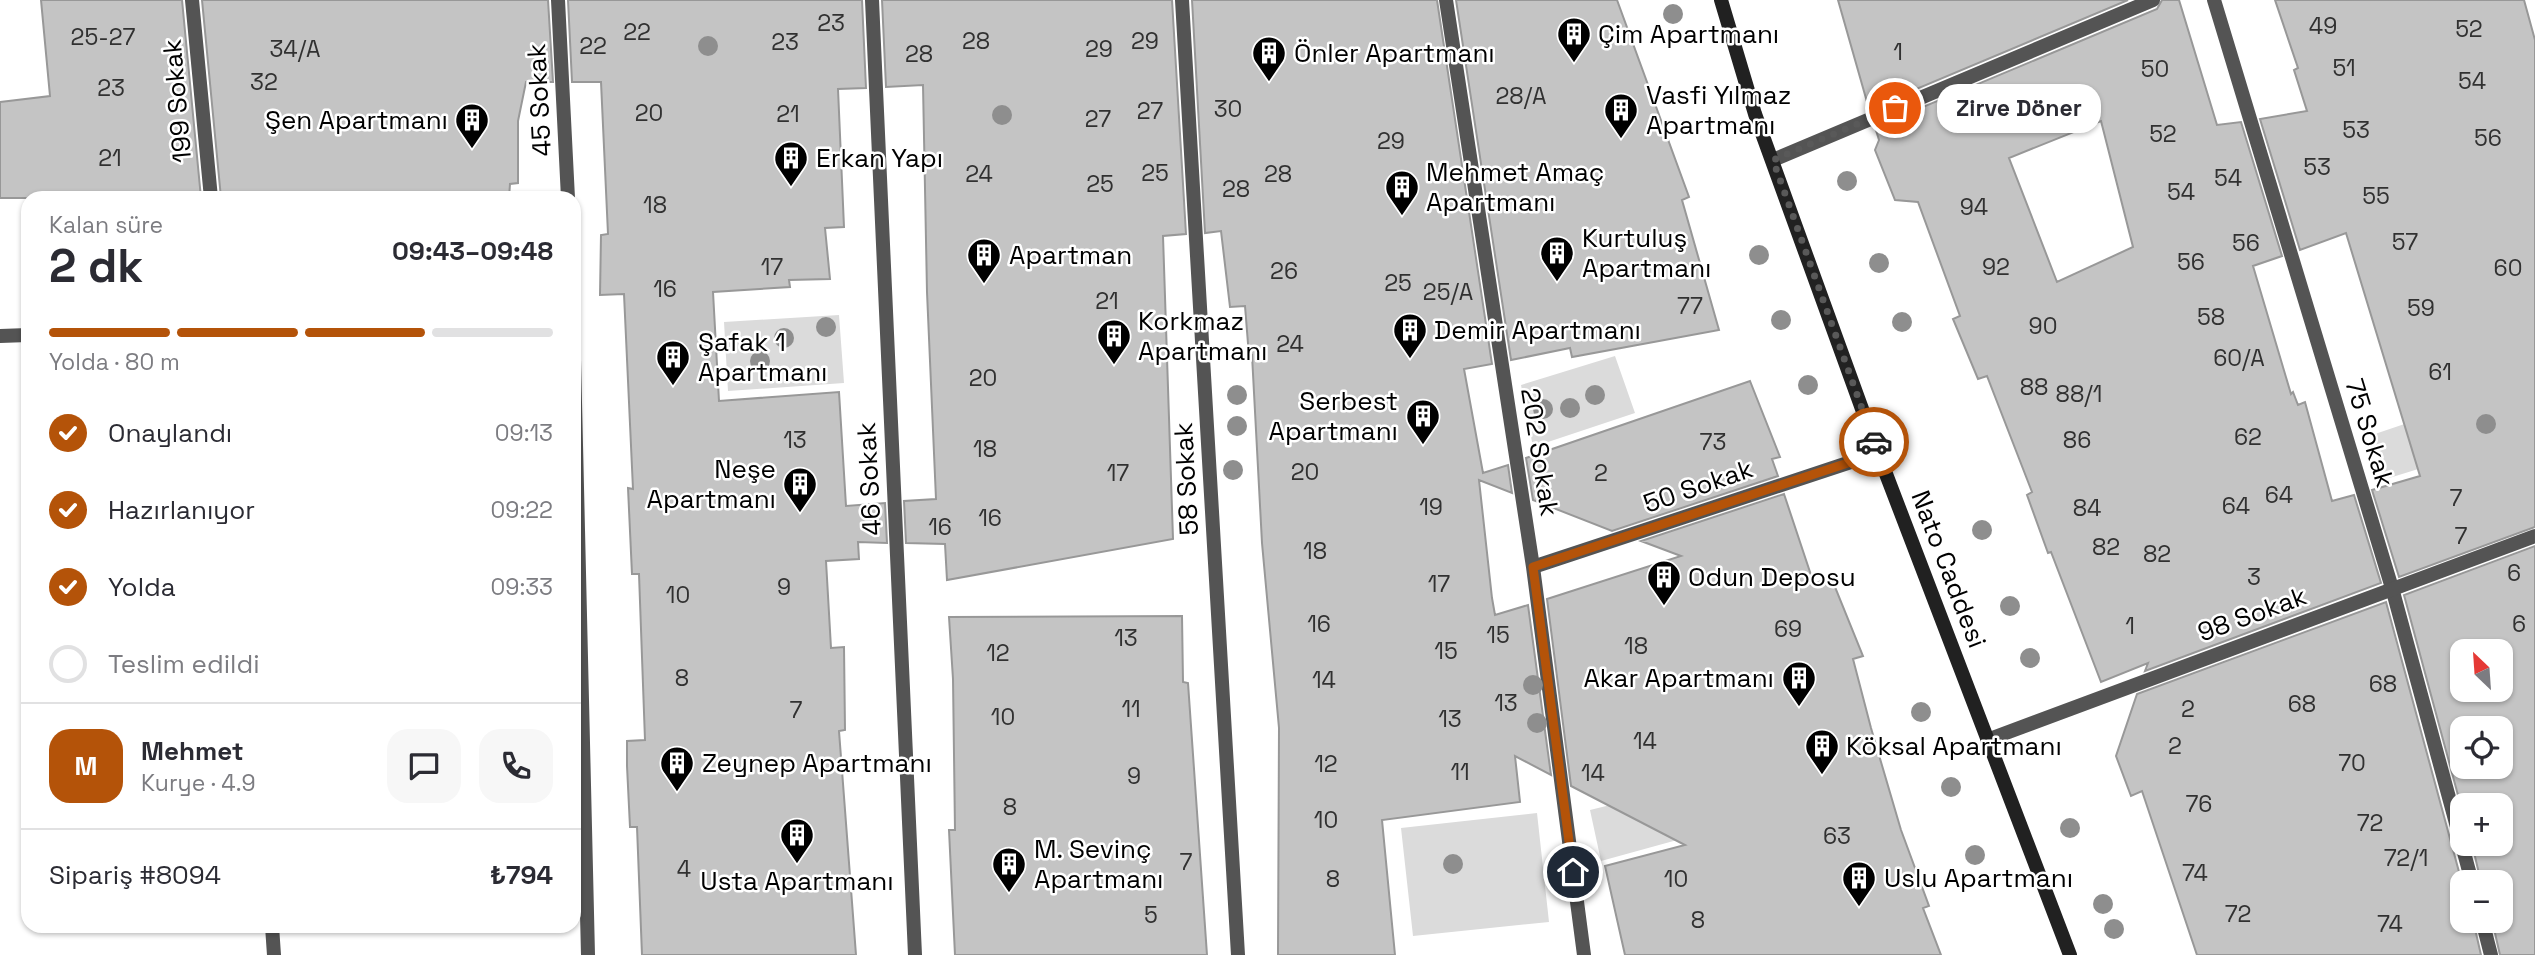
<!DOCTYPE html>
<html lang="tr">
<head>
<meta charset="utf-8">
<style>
  :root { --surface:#fff; --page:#f7f7f7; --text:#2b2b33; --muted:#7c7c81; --line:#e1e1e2; --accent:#b45309 }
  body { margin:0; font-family:"Space Grotesk",sans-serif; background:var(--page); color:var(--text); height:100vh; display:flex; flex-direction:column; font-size:26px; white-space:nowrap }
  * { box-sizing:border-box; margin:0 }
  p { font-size:23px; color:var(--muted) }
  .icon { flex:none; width:38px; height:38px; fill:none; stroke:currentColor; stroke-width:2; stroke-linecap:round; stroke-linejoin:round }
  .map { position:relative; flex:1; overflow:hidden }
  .sheet { position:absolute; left:21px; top:191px; width:560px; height:742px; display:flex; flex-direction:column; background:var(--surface); border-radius:21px; box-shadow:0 2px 5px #0004 }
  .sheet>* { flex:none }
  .needle { width:46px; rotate:335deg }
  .tools { position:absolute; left:2450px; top:639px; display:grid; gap:14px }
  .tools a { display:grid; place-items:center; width:63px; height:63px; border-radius:14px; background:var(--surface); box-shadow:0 2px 5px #0004; font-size:35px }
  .pin { position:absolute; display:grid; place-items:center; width:60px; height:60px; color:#fff; margin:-30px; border:4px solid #fff; border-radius:50%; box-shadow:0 2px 7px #0007 }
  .courier { position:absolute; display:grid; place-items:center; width:70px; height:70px; margin:-35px; border:5px solid #b45309; border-radius:50%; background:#fff; color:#222; box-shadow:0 2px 9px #0007 }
  .bubble { position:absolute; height:49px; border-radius:21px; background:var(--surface); box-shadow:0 2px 5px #0004; font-size:23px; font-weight:800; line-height:49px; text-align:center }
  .headline em { font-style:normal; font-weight:800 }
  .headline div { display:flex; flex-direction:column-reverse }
  .headline { display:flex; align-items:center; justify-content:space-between; height:119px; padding:0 28px }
  h1 { font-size:46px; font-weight:800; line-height:52px }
  .bar { display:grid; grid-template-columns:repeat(4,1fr); gap:10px 7px; align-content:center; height:84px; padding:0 28px }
  .bar i { height:9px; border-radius:5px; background:var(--line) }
  .bar .current { background:var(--accent) }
  .bar p { grid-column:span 4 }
  .line { display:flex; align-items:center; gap:18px; padding:0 28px; border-top:2px solid var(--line) }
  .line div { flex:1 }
  .round { display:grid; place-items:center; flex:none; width:74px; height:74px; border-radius:21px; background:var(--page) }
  ol { padding:0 28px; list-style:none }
  li { display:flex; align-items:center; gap:21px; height:77px }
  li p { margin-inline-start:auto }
  li .icon { padding:7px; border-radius:50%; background:var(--accent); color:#fff; stroke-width:4 }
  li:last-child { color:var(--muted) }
  li i { width:38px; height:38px; border:4px solid var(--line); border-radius:50% }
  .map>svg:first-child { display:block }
  .green { fill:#dbdbdb }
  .building { fill:#c4c4c4; stroke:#989898; stroke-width:2; fill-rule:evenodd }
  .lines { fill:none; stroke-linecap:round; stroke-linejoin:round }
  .service { stroke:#545454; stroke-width:14 }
  .minor { stroke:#545454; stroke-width:14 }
  .secondary { stroke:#212121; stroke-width:14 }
  .tree { fill:#8e8e8e }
  .done { stroke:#595959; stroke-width:7; stroke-dasharray:0 12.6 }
  .route { stroke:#b45309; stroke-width:9 }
  .labels { text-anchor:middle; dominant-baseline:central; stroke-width:5; stroke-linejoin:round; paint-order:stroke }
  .number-label { font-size:23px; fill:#313131 }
  .poi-label { font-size:26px; fill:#000; stroke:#fff; text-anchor:start }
  .street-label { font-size:26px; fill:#000; stroke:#fff }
</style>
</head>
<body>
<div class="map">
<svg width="2535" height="955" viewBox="0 0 2535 955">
  <rect width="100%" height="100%" fill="#fff"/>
  <path class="green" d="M839 315 844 383 728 391 724 322Z
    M1615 356 1635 413 1533 447 1521 385Z
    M2502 391 2499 444 2386 479 2372 435Z
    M1728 776 1746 821 1601 861 1590 810Z
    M1537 813 1549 922 1413 936 1401 828Z"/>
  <path class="building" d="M41 0H182L201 198H0V102L50 96Z
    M202 0H548L553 82H526L518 121V183L510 184 509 198H221Z
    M568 0H862L866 88 838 89 844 227 825 228 830 279 789 280 790 287 713 292 719 401 839 392 846 506 885 503 887 543 858 542 859 559 826 561 831 648 844 647 845 730 839 731 856 955H642L637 827H630L627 766V741L645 740 639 574H632L628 488 633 489 624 294 600 295 601 235 608 234 601 82H572Z
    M882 0H1172L1186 234 1163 236 1173 539 947 580 945 544 906 543 904 501 936 499 927 292 923 85 886 87Z
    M1192 0H1437L1492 364 1464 369 1483 473 1508 465 1512 493 1479 480 1492 598 1495 615 1528 605 1551 775 1515 756 1520 802 1382 820 1395 955H1278L1279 728 1262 543 1252 355 1249 356 1245 306 1230 307 1221 231 1205 233Z
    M1456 0H1617L1689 197 1682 200 1719 330 1572 357 1570 348 1511 360Z
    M1838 0H2128L1869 109Z
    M2162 0H2179L2217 125 2241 122 2282 256 2253 266 2291 394 2293 392 2298 405 2305 402 2332 501 2354 495 2381 583 2145 671 2148 663 2101 682 2051 552 2048 553 2027 495 2032 492 1987 376 1978 379 1953 319 1960 316 1918 202 1895 200 1875 150 1879 140 1875 127 2157 9ZM2101 121 2133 247 2057 282 2009 158Z
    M2275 0H2524L2535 40V527L2399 577 2372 490 2420 476 2346 233 2300 250 2260 119 2307 111 2294 70 2298 68Z
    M1750 381 1780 457 1772 459 1778 476 1612 531 1533 500 1526 458Z
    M1784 494 1814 584 1831 577 1863 656 1853 659 1871 728 1901 830 1929 906 1923 908 1941 955H1625L1605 866 1685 845 1571 786 1547 599 1681 556 1641 541Z
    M2535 546V955H2500L2492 920H2501V882H2481L2472 844H2501V805H2462V810L2404 595ZM2462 651H2501V690H2462ZM2462 728H2501V766H2462Z
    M2386 602 2462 883V920H2473L2481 955H2197L2142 791 2131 796 2116 756 2137 694Z
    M1182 616 1183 682 1188 683 1207 955H955L949 830H955L953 679 949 617Z"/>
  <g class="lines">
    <path class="service" d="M558 0 568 198
      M1182 0 1238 955
      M1446 0 1533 567 1584 955
      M2214 0 2392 588 2472 882
      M1773 160 2153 0
      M0 336 28 335
      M574 360 588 955
      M1533 567 1878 453
      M2482 920 2491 955"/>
    <path class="minor" d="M192 0 211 198
      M872 0 915 955
      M1987 740 2535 536
      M272 926 274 955"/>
    <path class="secondary" d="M1721 0 1755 114 1878 453 2070 955"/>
  </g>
  <g class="tree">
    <circle cx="1673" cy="14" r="10"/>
    <circle cx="708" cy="46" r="10"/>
    <circle cx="1002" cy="115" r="10"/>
    <circle cx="1847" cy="181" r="10"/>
    <circle cx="1759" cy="255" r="10"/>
    <circle cx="1879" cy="263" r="10"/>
    <circle cx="1781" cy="320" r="10"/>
    <circle cx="1902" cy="322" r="10"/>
    <circle cx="826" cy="327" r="10"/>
    <circle cx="784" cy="338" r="10"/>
    <circle cx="760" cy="361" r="10"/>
    <circle cx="1808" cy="385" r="10"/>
    <circle cx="1237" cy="395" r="10"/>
    <circle cx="1595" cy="395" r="10"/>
    <circle cx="1570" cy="408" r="10"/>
    <circle cx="1543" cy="409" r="10"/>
    <circle cx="2486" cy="424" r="10"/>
    <circle cx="1237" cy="426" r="10"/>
    <circle cx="1233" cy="470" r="10"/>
    <circle cx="1982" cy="530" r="10"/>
    <circle cx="2010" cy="606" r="10"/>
    <circle cx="2030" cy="658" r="10"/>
    <circle cx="1533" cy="685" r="10"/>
    <circle cx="1921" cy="712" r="10"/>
    <circle cx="1537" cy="723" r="10"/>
    <circle cx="1951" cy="787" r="10"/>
    <circle cx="2070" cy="828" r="10"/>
    <circle cx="1975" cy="855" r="10"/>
    <circle cx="1453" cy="864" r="10"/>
    <circle cx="2103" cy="904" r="10"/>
    <circle cx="2114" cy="929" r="10"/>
  </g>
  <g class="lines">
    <path class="done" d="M1874 442 1773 160 1895 108"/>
    <path class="route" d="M1573 872 1533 567 1878 453 1874 442"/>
  </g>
  <defs>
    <g id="building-pin" transform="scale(1.75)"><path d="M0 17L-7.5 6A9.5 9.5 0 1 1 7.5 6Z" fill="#000" stroke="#fff"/><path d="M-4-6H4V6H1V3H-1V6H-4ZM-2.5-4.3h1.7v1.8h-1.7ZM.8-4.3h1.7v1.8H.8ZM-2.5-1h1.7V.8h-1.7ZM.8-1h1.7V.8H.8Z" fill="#fff"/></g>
  </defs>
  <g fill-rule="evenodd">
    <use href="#building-pin" x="1574" y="34"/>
    <use href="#building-pin" x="1269" y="53"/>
    <use href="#building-pin" x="1621" y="110"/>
    <use href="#building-pin" x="472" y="120"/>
    <use href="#building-pin" x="791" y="158"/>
    <use href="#building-pin" x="1402" y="187"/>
    <use href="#building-pin" x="1557" y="253"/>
    <use href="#building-pin" x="984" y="255"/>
    <use href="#building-pin" x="1410" y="330"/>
    <use href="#building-pin" x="1114" y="336"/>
    <use href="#building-pin" x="673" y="357"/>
    <use href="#building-pin" x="1423" y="416"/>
    <use href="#building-pin" x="800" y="484"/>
    <use href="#building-pin" x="1664" y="577"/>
    <use href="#building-pin" x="1799" y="678"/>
    <use href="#building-pin" x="1822" y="746"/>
    <use href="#building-pin" x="677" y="763"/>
    <use href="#building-pin" x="797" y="835"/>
    <use href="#building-pin" x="1009" y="864"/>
    <use href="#building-pin" x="1859" y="878"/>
  </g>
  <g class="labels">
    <g class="number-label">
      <text x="831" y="23">23</text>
      <text x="2323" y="26">49</text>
      <text x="2469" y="29">52</text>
      <text x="637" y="32">22</text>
      <text x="103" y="37">25-27</text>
      <text x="976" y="41">28</text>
      <text x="1145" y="41">29</text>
      <text x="785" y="42">23</text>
      <text x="593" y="46">22</text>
      <text x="295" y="49">34/A</text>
      <text x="1099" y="49">29</text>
      <text x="1898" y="52">1</text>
      <text x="919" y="54">28</text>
      <text x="2344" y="68">51</text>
      <text x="2155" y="69">50</text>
      <text x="2472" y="81">54</text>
      <text x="264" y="82">32</text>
      <text x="111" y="88">23</text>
      <text x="1521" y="96">28/A</text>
      <text x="1228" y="109">30</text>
      <text x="1150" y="111">27</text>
      <text x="649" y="113">20</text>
      <text x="788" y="114">21</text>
      <text x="1098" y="119">27</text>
      <text x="2356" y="130">53</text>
      <text x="2163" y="134">52</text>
      <text x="2488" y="138">56</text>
      <text x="1391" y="141">29</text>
      <text x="110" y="158">21</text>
      <text x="2317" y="167">53</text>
      <text x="1155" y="173">25</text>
      <text x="979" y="174">24</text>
      <text x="1278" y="174">28</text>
      <text x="2228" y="178">54</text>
      <text x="1100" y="184">25</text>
      <text x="1236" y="189">28</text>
      <text x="2181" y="192">54</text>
      <text x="2376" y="196">55</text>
      <text x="655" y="205">18</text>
      <text x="1974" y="207">94</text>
      <text x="2405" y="242">57</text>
      <text x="2246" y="243">56</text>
      <text x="2191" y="262">56</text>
      <text x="772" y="267">17</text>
      <text x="1996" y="267">92</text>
      <text x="2508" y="268">60</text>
      <text x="1284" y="271">26</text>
      <text x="1398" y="283">25</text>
      <text x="665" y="289">16</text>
      <text x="1448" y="292">25/A</text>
      <text x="1107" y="301">21</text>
      <text x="1690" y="306">77</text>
      <text x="2421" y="308">59</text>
      <text x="2211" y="317">58</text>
      <text x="2043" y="326">90</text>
      <text x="1290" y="344">24</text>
      <text x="2239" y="358">60/A</text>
      <text x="2440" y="372">61</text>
      <text x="983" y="378">20</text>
      <text x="2034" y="387">88</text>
      <text x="2079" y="394">88/1</text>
      <text x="2248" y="437">62</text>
      <text x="795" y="440">13</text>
      <text x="2077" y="440">86</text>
      <text x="1713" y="442">73</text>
      <text x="985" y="449">18</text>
      <text x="1305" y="472">20</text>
      <text x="1118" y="473">17</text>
      <text x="1601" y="473">2</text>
      <text x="2279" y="495">64</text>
      <text x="2456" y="498">7</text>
      <text x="2236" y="506">64</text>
      <text x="1431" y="507">19</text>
      <text x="2087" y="508">84</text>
      <text x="990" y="518">16</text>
      <text x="940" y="527">16</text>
      <text x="2461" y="536">7</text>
      <text x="2106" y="547">82</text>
      <text x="1315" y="551">18</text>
      <text x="2157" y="554">82</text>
      <text x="2514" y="573">6</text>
      <text x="2254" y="577">3</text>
      <text x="1439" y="584">17</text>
      <text x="784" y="587">9</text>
      <text x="678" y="595">10</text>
      <text x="1319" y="624">16</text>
      <text x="2519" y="624">6</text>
      <text x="2130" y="626">1</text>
      <text x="1788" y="629">69</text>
      <text x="1498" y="635">15</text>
      <text x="1126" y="638">13</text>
      <text x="1636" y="646">18</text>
      <text x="1446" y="651">15</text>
      <text x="998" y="653">12</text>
      <text x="682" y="678">8</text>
      <text x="1324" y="680">14</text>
      <text x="2383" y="684">68</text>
      <text x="1506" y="703">13</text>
      <text x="2302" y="704">68</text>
      <text x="1131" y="709">11</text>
      <text x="2188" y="709">2</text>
      <text x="796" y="710">7</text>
      <text x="1003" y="717">10</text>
      <text x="1450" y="719">13</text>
      <text x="1645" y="741">14</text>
      <text x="2175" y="746">2</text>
      <text x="2352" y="763">70</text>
      <text x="1326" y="764">12</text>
      <text x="1460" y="772">11</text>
      <text x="1593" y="773">14</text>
      <text x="1134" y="776">9</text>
      <text x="2199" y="804">76</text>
      <text x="1010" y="807">8</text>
      <text x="1326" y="820">10</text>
      <text x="2370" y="823">72</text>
      <text x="1837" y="836">63</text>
      <text x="2406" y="858">72/1</text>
      <text x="1186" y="862">7</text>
      <text x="684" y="869">4</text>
      <text x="2195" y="873">74</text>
      <text x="1333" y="879">8</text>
      <text x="1676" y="879">10</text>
      <text x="2238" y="914">72</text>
      <text x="1151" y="915">5</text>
      <text x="1698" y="920">8</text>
      <text x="2390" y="924">74</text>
    </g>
    <g class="poi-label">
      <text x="1598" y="34">Çim Apartmanı</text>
      <text x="1294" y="53">Önler Apartmanı</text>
      <text x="1646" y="95">Vasfi Yılmaz<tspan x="1646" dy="30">Apartmanı</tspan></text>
      <text x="448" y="120" text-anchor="end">Şen Apartmanı</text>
      <text x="816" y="158">Erkan Yapı</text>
      <text x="1426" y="172">Mehmet Amaç<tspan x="1426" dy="30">Apartmanı</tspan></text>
      <text x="1582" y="238">Kurtuluş<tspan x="1582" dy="30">Apartmanı</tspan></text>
      <text x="1009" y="255">Apartman</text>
      <text x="1138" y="321">Korkmaz<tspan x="1138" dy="30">Apartmanı</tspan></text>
      <text x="1434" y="330">Demir Apartmanı</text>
      <text x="698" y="342">Şafak 1<tspan x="698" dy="30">Apartmanı</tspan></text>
      <text x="1398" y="401" text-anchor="end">Serbest<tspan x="1398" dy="30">Apartmanı</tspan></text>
      <text x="776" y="469" text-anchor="end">Neşe<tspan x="776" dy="30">Apartmanı</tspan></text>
      <text x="1688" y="577">Odun Deposu</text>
      <text x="1774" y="678" text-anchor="end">Akar Apartmanı</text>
      <text x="1846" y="746">Köksal Apartmanı</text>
      <text x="702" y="763">Zeynep Apartmanı</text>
      <text x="1034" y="849">M. Sevinç<tspan x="1034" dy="30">Apartmanı</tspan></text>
      <text x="1884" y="878">Uslu Apartmanı</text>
      <text x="797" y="881" text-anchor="middle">Usta Apartmanı</text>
    </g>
    <g class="street-label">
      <text transform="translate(539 100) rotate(-93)">45 Sokak</text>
      <text transform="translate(177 101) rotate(-95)">199 Sokak</text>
      <text transform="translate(2370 433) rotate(73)">75 Sokak</text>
      <text transform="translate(1540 452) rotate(81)">202 Sokak</text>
      <text transform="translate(869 479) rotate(-93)">46 Sokak</text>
      <text transform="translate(1186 479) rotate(-93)">58 Sokak</text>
      <text transform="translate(1698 486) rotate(-19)">50 Sokak</text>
      <text transform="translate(1949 569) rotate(69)">Nato Caddesi</text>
      <text transform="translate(2252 614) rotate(-20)">98 Sokak</text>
    </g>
  </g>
</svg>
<div class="tools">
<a><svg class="needle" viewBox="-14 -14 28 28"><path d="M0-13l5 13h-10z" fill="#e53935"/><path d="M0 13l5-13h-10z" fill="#7c7c81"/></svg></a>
<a><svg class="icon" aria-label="locate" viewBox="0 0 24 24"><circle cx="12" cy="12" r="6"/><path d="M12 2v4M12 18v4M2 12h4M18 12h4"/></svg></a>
<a>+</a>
<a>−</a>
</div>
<div class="pin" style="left:1895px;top:108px;background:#ea580c"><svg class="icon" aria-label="bag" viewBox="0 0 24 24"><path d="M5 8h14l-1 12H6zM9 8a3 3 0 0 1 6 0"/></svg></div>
<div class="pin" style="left:1573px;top:872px;background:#1f2937"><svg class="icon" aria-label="home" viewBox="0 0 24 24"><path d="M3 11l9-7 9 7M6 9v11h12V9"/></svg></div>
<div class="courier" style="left:1874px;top:442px"><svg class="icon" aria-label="car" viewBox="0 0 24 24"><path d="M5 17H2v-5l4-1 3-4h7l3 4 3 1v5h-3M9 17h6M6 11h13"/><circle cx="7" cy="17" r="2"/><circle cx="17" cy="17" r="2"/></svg></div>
<div class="bubble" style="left:1937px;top:84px;width:164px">Zirve Döner</div>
<section class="sheet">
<div class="headline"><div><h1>2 dk</h1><p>Kalan süre</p></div><em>09:43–09:48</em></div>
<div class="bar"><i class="current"></i><i class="current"></i><i class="current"></i><i></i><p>Yolda · 80 m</p></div>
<ol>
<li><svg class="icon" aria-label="check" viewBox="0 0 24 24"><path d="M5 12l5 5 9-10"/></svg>Onaylandı<p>09:13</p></li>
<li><svg class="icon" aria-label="check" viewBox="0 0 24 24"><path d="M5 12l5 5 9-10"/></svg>Hazırlanıyor<p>09:22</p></li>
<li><svg class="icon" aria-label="check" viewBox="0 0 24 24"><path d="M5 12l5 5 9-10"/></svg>Yolda<p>09:33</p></li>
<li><i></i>Teslim edildi</li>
</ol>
<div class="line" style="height:126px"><b class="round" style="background:var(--accent);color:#fff">M</b><div><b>Mehmet</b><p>Kurye · 4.9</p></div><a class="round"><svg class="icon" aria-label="chat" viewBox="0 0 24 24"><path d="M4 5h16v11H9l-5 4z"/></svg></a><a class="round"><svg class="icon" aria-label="phone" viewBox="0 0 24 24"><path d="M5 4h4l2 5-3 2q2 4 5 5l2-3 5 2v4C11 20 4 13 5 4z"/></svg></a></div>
<div class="line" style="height:91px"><div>Sipariş #8094</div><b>₺794</b></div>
</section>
</div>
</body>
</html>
